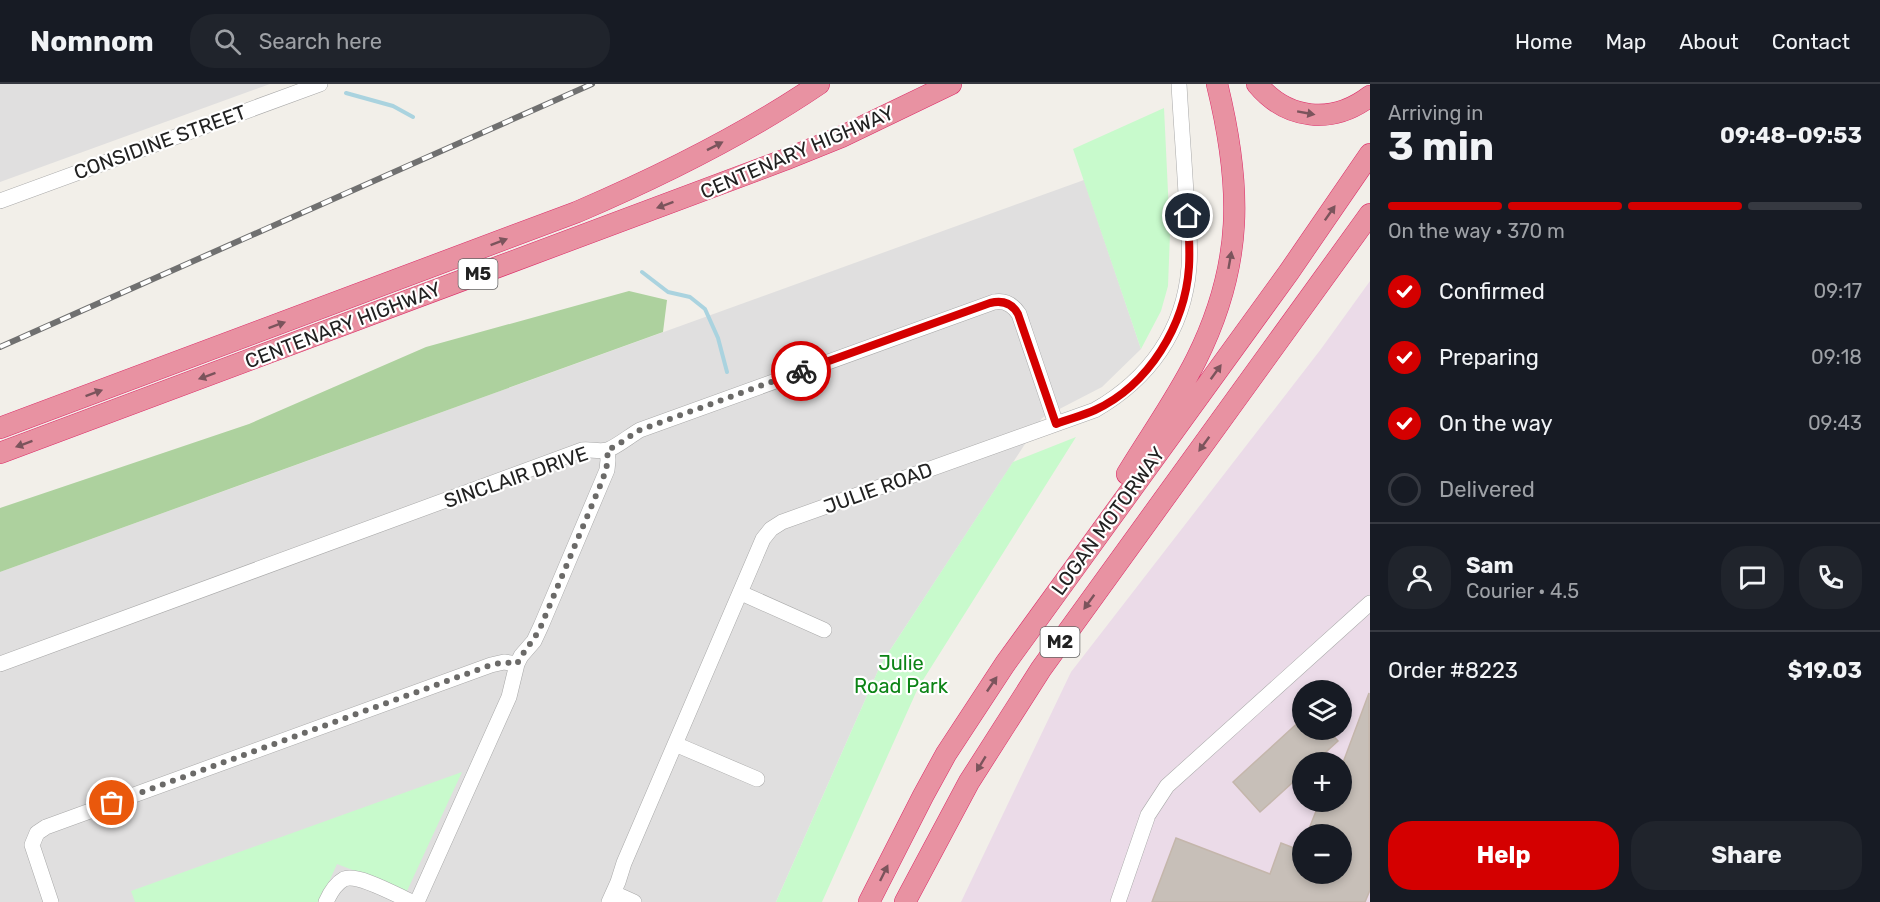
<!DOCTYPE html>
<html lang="en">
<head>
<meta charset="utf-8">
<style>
  :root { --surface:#171b24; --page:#20242c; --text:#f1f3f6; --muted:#9ea1a6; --line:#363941; --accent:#d40000 }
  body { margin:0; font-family:Rubik,sans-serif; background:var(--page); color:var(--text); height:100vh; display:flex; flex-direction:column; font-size:22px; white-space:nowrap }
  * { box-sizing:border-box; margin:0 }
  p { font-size:20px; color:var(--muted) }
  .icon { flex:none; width:33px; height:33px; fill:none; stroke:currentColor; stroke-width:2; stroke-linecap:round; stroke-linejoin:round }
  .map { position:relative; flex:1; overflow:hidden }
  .side { display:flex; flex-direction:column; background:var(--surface); width:510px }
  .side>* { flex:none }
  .buttons { position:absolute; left:1292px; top:596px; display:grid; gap:12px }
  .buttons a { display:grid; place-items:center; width:60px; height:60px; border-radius:50%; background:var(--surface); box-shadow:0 3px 9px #0003; font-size:30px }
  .pin { position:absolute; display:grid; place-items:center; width:51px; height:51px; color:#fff; margin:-26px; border:3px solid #fff; border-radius:50%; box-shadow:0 2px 6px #0007 }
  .courier { position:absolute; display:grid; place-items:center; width:60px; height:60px; margin:-30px; border:4px solid #d40000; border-radius:50%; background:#fff; color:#222; box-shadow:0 2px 8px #0007 }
  .overview em { font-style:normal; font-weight:700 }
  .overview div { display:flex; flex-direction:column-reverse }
  .overview { display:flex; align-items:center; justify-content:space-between; height:102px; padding:0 18px }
  h1 { font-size:39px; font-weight:700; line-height:45px }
  .bar { display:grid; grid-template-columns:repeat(4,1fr); gap:9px 6px; align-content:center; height:72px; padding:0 18px }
  .bar i { height:8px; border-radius:4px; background:var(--line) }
  .bar .on { background:var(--accent) }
  .bar p { grid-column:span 4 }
  .line { display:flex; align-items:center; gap:15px; padding:0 18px; border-top:2px solid var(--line) }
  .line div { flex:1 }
  .round { display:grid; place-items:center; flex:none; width:63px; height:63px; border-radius:24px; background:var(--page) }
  ol { padding:0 18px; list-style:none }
  li { display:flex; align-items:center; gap:18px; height:66px }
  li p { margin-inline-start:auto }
  li .icon { padding:6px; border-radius:50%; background:var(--accent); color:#fff; stroke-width:4 }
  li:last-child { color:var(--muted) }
  li i { width:33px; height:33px; border:3px solid var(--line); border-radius:50% }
  .action { display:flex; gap:12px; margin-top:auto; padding:12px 18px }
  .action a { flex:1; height:69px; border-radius:24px; background:var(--accent); color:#fff; font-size:24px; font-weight:700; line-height:69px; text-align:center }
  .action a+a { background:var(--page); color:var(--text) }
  header { display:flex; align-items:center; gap:36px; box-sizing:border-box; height:84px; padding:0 30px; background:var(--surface); border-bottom:2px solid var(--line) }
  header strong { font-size:28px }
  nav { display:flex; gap:33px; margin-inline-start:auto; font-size:21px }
  .search { width:420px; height:54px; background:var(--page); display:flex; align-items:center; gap:15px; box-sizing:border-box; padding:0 21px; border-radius:24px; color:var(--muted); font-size:22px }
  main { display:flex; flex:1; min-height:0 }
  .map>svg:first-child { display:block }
  .residential { fill:#e0dfdf }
  .industrial { fill:#ebdbe8; fill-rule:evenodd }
  .forest { fill:#add19e }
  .park { fill:#c8facc }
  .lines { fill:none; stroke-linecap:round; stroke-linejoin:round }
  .stream { stroke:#aad3df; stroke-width:4 }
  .building { fill:#c7bfb8; stroke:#c4b6ab; stroke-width:1.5 }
  .minor-casing { stroke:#a9a9a9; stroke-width:16 }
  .highway-casing { stroke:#dc2a67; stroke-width:22 }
  .minor { stroke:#fff; stroke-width:15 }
  .highway { stroke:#e892a2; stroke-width:21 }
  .rail-casing { stroke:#707070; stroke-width:6 }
  .rail { stroke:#fff; stroke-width:4; stroke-dasharray:11; stroke-linecap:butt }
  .oneway { fill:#7b545c }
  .done { stroke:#6b6a68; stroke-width:6; stroke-dasharray:0 10.8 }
  .route { stroke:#d40000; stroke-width:8 }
  .labels { text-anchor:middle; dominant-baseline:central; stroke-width:4.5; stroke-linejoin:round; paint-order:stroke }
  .shield { fill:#fff; stroke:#646464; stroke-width:1.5 }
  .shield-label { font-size:18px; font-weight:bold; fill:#222 }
  .street-label { font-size:20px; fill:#222; stroke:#fff }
  .park-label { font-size:20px; fill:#0c8416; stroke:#fff }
</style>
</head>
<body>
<header>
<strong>Nomnom</strong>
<div class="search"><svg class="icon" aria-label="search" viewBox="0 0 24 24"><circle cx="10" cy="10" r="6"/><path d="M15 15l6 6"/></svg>Search here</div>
<nav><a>Home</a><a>Map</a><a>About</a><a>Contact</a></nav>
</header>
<main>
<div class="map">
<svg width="1370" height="818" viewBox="0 0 1370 818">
  <rect width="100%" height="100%" fill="#f2efe9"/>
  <path class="residential" d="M0 0H270L0 98Z
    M1084 96 1141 265 1102 303 1042 334 881 580 776 818H0V488Z"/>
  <path class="industrial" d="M1370 197V818H961L1071 588 1321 265ZM1302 606H1341V645H1302ZM1302 678H1341V717H1302ZM1302 750H1341V789H1302Z"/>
  <path class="forest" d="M629 207 667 216 663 248 0 488V424L249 340 426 263Z"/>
  <path class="park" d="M1164 24 1170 150 1168 202 1161 227 1141 265 1073 65Z
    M1076 353 918 604 822 818H776L881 580 1013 378Z
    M462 688 407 807 337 780 320 818H135L131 807Z"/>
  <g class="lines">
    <path class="stream" d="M346 9 393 22 413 33
      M642 188 668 208 690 213 705 225 718 254 727 288"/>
  </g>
  <path class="building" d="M1369 609 1370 806 1365 818H1152L1176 754 1270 790 1281 759 1302 767V789H1341V750H1307L1320 717H1341V684Z
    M1302 635V645H1327L1338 657 1315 678H1302V690L1260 728 1233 698Z"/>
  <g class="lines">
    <g class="minor-casing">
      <path id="minor" d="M0 117 320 0
        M741 509 824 546
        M0 580 582 366C591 365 599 368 607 366 615 364 631 351 640 346L994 218C1005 216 1013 221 1019 230L1056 340
        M675 660 757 695
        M614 809 634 818
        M51 818 32 761 37 749 46 743 491 581 504 578 517 580
        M326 818C330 809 335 800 344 795 358 789 398 812 412 818
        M417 818 509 613 517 580 521 572 534 557 541 542 607 386 608 376 607 366
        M609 818 618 798 624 779 763 455 771 445 782 438 1095 326C1149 295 1184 247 1189 183 1191 159 1188 134 1186 110 1184 73 1181 37 1179 0
        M1118 818 1148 731 1167 702 1370 519"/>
    </g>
    <g class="highway-casing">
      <path id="highway" d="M1257 0C1287 36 1332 41 1370 12
        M0 344 577 128C661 92 744 51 819 0
        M0 369 784 76 841 53 951 0
        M1127 390C1150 352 1176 316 1196 276 1244 180 1242 102 1217 0
        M869 818 923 712 946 670 1005 580 1289 188 1370 70
        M905 818 969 698 1041 585 1370 130"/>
    </g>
    <use href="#minor" class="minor"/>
    <use href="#highway" class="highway"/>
    <g class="rail-casing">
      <path id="rail" d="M0 263 592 0"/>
    </g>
    <use href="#rail" class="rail"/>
  </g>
  <defs><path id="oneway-solid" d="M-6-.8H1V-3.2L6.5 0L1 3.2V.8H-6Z" transform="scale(1.5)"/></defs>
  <g class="oneway">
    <use href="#oneway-solid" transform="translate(1306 29) rotate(10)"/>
    <use href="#oneway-solid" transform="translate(715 62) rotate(-27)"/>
    <use href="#oneway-solid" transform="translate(665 121) rotate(160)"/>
    <use href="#oneway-solid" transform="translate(1330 129) rotate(-55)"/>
    <use href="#oneway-solid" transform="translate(499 158) rotate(-21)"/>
    <use href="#oneway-solid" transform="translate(1230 176) rotate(-80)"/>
    <use href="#oneway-solid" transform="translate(277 241) rotate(-20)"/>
    <use href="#oneway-solid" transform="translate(1216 288) rotate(-54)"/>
    <use href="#oneway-solid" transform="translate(207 292) rotate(160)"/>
    <use href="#oneway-solid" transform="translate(94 309) rotate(-20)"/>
    <use href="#oneway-solid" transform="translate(24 360) rotate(160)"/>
    <use href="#oneway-solid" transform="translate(1204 360) rotate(126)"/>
    <use href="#oneway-solid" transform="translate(1089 518) rotate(126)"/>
    <use href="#oneway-solid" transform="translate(992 600) rotate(-56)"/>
    <use href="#oneway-solid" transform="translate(981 680) rotate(121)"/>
    <use href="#oneway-solid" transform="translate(884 789) rotate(-64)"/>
  </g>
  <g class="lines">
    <path class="done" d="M112 719 491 581 504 578 517 580C524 566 534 557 541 542L600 402C605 389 609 380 607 366 618 362 629 352 640 346L801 287"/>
    <path class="route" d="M801 287 990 219C1002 216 1012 219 1018 230L1056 340C1068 335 1082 332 1095 326 1149 301 1185 241 1189 183 1190 166 1189 149 1188 132"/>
  </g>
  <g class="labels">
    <g class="shield">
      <rect x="458.5" y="175" width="39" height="30" rx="4.5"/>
      <rect x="1040.5" y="543" width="39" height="30" rx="4.5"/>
    </g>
    <g class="shield-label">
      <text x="478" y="190">M5</text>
      <text x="1060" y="558">M2</text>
    </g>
    <g class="street-label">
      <text transform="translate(160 58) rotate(-20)">CONSIDINE STREET</text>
      <text transform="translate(797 68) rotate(-23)">CENTENARY HIGHWAY</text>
      <text transform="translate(343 241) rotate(-21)">CENTENARY HIGHWAY</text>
      <text transform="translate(516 393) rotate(-19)">SINCLAIR DRIVE</text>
      <text transform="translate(878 404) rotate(-20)">JULIE ROAD</text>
      <text transform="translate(1108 437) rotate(-54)">LOGAN MOTORWAY</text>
    </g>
    <g class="park-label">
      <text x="901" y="579">Julie<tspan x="901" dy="23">Road Park</tspan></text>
    </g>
  </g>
</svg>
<div class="buttons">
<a><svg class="icon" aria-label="layers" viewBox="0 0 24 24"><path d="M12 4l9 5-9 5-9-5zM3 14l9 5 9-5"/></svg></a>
<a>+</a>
<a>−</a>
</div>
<div class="pin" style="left:112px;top:719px;background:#ea580c"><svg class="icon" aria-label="bag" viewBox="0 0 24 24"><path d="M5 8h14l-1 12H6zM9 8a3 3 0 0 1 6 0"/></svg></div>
<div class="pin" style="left:1188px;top:132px;background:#1f2937"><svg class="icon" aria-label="home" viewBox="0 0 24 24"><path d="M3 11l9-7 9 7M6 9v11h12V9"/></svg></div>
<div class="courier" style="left:801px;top:287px"><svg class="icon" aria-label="bike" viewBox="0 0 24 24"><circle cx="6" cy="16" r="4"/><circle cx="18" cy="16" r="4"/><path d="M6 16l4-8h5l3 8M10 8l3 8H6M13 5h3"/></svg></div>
</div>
<section class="side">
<div class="overview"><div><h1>3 min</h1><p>Arriving in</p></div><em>09:48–09:53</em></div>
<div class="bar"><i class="on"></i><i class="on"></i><i class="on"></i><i></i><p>On the way · 370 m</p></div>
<ol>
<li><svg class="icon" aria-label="check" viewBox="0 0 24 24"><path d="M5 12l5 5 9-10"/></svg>Confirmed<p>09:17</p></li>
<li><svg class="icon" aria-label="check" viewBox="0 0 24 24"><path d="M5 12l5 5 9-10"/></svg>Preparing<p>09:18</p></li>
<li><svg class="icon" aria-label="check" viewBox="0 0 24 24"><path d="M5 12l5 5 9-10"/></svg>On the way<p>09:43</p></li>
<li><i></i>Delivered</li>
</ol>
<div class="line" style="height:108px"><a class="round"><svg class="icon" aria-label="person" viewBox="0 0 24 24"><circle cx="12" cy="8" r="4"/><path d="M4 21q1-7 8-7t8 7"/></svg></a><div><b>Sam</b><p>Courier · 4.5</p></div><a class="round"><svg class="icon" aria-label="chat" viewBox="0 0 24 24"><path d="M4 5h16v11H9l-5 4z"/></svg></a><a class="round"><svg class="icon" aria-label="phone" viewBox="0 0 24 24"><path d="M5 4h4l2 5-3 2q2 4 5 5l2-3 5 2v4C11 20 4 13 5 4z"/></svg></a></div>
<div class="line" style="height:78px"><div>Order #8223</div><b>$19.03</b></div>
<div class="action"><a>Help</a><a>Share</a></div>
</section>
</main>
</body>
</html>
